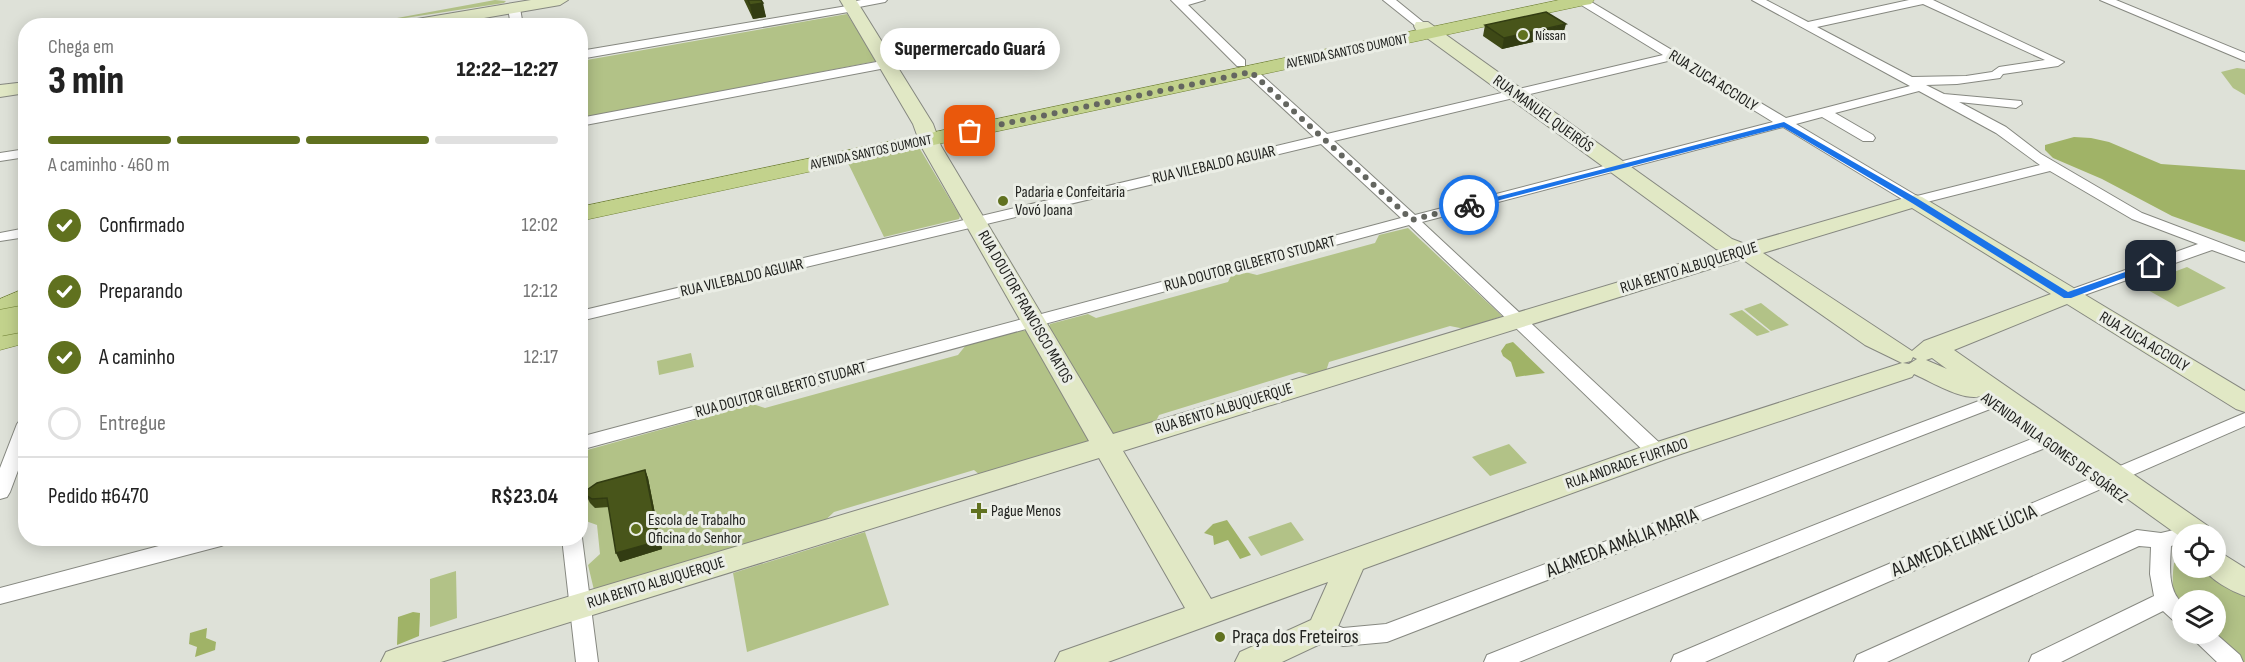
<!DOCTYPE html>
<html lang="pt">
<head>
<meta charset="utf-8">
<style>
  :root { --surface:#fff; --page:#f6f6f6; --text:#222; --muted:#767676; --line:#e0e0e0; --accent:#60711f }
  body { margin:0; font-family:"Sofia Sans Condensed",sans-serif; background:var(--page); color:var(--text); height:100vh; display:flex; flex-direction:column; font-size:22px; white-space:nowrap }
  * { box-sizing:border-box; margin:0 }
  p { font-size:20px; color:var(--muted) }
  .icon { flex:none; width:33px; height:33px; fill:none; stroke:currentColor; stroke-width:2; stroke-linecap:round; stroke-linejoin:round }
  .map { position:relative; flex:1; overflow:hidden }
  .sheet { position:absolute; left:18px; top:18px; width:570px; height:528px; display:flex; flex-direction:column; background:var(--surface); border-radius:24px; box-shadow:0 3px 15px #0003 }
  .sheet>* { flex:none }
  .fabs { position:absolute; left:2172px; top:524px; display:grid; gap:12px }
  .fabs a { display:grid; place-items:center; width:54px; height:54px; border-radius:50%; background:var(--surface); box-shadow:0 3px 15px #0003; font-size:30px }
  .pin { position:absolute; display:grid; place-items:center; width:51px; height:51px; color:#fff; margin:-26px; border-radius:12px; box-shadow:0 3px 9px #0006 }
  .courier { position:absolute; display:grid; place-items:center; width:60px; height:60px; margin:-30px; border:4px solid #1a73e8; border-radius:50%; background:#fff; color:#222; box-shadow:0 2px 8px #0007 }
  .bubble { position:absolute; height:42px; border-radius:21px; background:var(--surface); box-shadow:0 3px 15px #0003; font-size:20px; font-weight:800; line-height:42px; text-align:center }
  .summary em { font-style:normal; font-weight:800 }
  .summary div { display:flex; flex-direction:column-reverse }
  .summary { display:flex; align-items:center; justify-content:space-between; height:102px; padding:0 30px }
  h1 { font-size:39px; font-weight:800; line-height:45px }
  .bar { display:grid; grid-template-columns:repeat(4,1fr); gap:9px 6px; align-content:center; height:72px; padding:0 30px }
  .bar i { height:8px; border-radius:4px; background:var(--line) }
  .bar .on { background:var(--accent) }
  .bar p { grid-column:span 4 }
  .line { display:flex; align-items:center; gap:15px; padding:0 30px; border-top:2px solid var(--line) }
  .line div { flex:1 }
  ol { padding:0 30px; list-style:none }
  li { display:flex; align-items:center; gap:18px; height:66px }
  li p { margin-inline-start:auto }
  li .icon { padding:6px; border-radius:50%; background:var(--accent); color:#fff; stroke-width:4 }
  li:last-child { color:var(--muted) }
  li i { width:33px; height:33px; border:3px solid var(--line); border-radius:50% }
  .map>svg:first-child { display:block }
  .green { fill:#b2c287 }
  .water { fill:#a0b367 }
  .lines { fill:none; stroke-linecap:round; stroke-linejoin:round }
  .street-casing { stroke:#868880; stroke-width:2 }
  .secondary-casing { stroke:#868880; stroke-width:2 }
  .primary-casing { stroke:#708134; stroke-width:1 }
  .street { fill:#fff; fill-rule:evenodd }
  .secondary { fill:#e1e8c5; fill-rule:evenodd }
  .primary { fill:#c2d28c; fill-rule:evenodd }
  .primary-bridge-casing { stroke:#708134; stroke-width:27; stroke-linecap:butt }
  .primary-bridge { stroke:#c2d28c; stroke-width:26 }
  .wall { fill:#3e4916 }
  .shaded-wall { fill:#323c12 }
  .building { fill:#48551a; stroke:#323c12; stroke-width:1.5 }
  .route { fill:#1a73e8 }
  .done { stroke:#646660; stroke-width:6; stroke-dasharray:0 10.8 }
  .poi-dot { fill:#60711f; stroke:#ebeee6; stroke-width:2 }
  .labels { text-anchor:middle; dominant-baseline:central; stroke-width:6; stroke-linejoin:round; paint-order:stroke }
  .far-poi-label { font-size:14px; fill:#222320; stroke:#ebeee6; text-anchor:start }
  .far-street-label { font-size:14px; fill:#222320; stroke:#ebeee6 }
  .street-label { font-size:16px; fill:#222320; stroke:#ebeee6 }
  .poi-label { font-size:16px; fill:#222320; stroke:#ebeee6; text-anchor:start }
  .near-street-label { font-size:20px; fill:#222320; stroke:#ebeee6 }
  .near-poi-label { font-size:20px; fill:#222320; stroke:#ebeee6; text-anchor:start }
</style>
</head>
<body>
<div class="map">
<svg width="2245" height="662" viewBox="0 0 2245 662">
  <rect width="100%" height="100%" fill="#dee1d8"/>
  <path class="green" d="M495 0 506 1 504 3 359 25Z
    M847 14 877 61 581 118V61Z
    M2237 68 2245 69V95L2233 88 2221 72Z
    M917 148 920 149 960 216 959 219 884 237 848 163Z
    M1408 228 1502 316 1465 329 1450 326 1329 362 1326 371 1312 375 1299 372 1159 415 1155 423 1115 434 1111 433 1049 327 1050 324 1088 314 1096 318 1228 282 1231 276 1245 272 1257 275 1375 243 1379 235Z
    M2187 267 2226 288 2178 307 2139 285Z
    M1761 303 1789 325 1771 331 1744 309Z
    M1742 310 1770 332 1757 336 1729 314Z
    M1022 330 1029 332 1089 440 1086 443 981 476 974 470 834 512 819 526 594 590 588 565 600 554 597 525 583 520 580 452 753 404 765 408 958 355 966 345Z
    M691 353 694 367 659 375 657 361Z
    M1509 444 1527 463 1490 476 1472 457Z
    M1291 522 1304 540 1261 556 1248 537Z
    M865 532 889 605 747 652 733 573Z
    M2182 562V567H2211L2245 591V662H2239L2207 633H2216V600H2182V611C2171 599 2172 578 2174 563Z
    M456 571 457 618 430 627V579Z"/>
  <path class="water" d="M2074 137 2091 138 2109 142 2161 164 2245 170V242L2172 216 2102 179 2053 158 2045 150V145Z
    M1513 342 1545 373 1516 377 1511 362 1503 356 1501 351 1506 344Z
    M1227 520 1251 555 1240 559 1228 540 1214 545 1213 536 1204 533 1213 524Z
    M413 612 420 613 419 636 397 645 398 617Z
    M207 628 206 638 216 642 215 650 195 657 197 647 189 644 190 633Z"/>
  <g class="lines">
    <g class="street-casing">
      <path id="street" d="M861 0H887L885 2 859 7 858 10 854 11 580 59V51L847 6 848 3Z
        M1171 0H1205L1188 5 1245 60V66H1237Z
        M1383 0H1396L1428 26 1426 28H1418Z
        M1577 0H1588L1786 118 1910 86 1752 0H1766L1808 22 1909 0H1933L2064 62 2058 66 2003 74 2000 78 1957 84 1926 85 1944 94 2021 101 2022 104 2016 108 1959 102 2006 127 2041 154 2142 213 2245 252V262L2212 250 2073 299H2061L2059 296 2061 293 2198 244 2132 219 2050 171 1915 205 1910 204 1783 127 1422 222 1664 447 1666 452 1664 457 1657 459 1650 457 1409 225 580 450V437L1401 218 1321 144 580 321V311L1314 137 1247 75 1245 72 1247 69H1255L1327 134 1663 55 1578 3ZM1923 4 2045 60 1999 67 1992 72 1966 76 1912 77 1817 27ZM1672 60 1773 122 1415 215 1334 141ZM1919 91 1996 133 2040 165 1917 196 1796 124 1822 117 1863 141H1873L1875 138 1873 135 1835 113Z
        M2100 0H2116L2245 53V61Z
        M514 5 520 8 523 26H511L508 8Z
        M887 60 893 64 891 67 580 126V118Z
        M26 149V157L0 161V153Z
        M26 228V237L0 241V233Z
        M1992 396 1998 398 2001 402 1998 406 1387 642 1343 646 1314 635 1311 629 1314 623 1322 620 1343 628 1386 624Z
        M2245 413V426L1705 662H1671L1674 655Z
        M26 418V449L10 492 7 497 0 499V468L17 424 20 420Z
        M2044 434 2050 436 2053 441 2050 446 1519 662H1484L1487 655Z
        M2178 529 2186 534H2182V543L2171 546C2170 566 2167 589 2182 603V625L2175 622 2163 611 2061 662H2029L2032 655 2154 596 2150 574 2151 547 2139 546 1887 662H1854L1857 655 2130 533 2137 530 2161 533Z
        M580 535 582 538 598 662H576L562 538H580Z
        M189 538H231L228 543 221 546 0 604V588Z
        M2190 633H2215L2240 655 2243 662H2217L2193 639Z"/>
    </g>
    <g class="secondary-casing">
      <path id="secondary" d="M531 0H568L560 5 438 26H397L405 21Z
        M840 0H856L933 124 941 146 1113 434 1722 251 1716 249 1416 30 1414 26 1416 22H1428L1732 239 1745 244 1908 197 1915 195 1922 197 2245 391V412L2236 409 2067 304 1954 350 2208 526 2212 534H2182V538L1983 395C1967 404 1930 381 1914 374L1912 377 1666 459 1363 569 1333 638 1282 662H1235L1240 652 1311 620 1328 582 1108 662H1055L1060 652 1185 608 1099 458 441 662H381L386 652 397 648 1089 441 921 146 913 124ZM1912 208 2051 294 1924 341 1912 351 1763 253ZM1742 259 1865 345 1902 363 1648 445 1211 599 1123 451ZM1913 357 1917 359 1909 364 1903 363 1911 361ZM1932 358 1947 369 1926 360Z
        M26 82V93L0 97V85Z
        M2216 552 2226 556 2245 568V596C2231 591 2210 580 2203 567H2216Z"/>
    </g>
    <g class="primary-casing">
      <path id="primary" d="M1559 0H1594L1591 4 1585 5 580 221V207Z
        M26 288V307L0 317V299Z
        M26 325V343L0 350V332Z"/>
    </g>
    <use href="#street" class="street"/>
    <use href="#secondary" class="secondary"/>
    <use href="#primary" class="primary"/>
    <g class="primary-bridge-casing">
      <path id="primary-bridge" d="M0 323 26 318"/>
    </g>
    <use href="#primary-bridge" class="primary-bridge"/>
  </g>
  <path class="wall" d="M744 0H761L766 17 753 19Z
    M1485 25 1563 35 1502 49 1483 36Z
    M645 470 648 478 662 549 620 562 609 507 595 508 590 503 586 495Z"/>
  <path class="shaded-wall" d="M763 3 766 17 753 19 750 5Z
    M1566 24 1563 35 1502 49 1504 38Z
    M645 470 648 478 662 549 620 562 616 553Z"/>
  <path class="building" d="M748 0H761L763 3 750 5Z
    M1546 12 1566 24 1504 38 1485 25Z
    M645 470 659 541 616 553 607 498 592 499 586 495 587 490 597 483Z"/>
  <path class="route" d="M1784 122 1918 199 2068 292 2148 264 2156 266 2071 298H2064L1912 203 1783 127 1469 208 1465 205Z"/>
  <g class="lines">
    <path class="done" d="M970 131 1251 72 1412 220 1469 205"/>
  </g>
  <g class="poi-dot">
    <circle cx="1523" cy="35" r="6"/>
    <circle cx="1003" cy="201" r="6"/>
    <path d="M976 502h6v6h6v6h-6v6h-6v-6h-6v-6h6z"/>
    <circle cx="636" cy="529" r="6"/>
    <circle cx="1220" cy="637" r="6"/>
  </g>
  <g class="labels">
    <g class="far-poi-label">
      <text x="1535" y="35">Nissan</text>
    </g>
    <g class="far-street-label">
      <text transform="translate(1347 51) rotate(-12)">AVENIDA SANTOS DUMONT</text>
      <text transform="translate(871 152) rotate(-12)">AVENIDA SANTOS DUMONT</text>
    </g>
    <g class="street-label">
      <text transform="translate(1713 81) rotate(32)">RUA ZUCA ACCIOLY</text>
      <text transform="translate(1543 114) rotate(36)">RUA MANUEL QUEIRÓS</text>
      <text transform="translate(1214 165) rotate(-13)">RUA VILEBALDO AGUIAR</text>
      <text transform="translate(1250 264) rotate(-15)">RUA DOUTOR GILBERTO STUDART</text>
      <text transform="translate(1689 268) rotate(-17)">RUA BENTO ALBUQUERQUE</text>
      <text transform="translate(742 278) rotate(-13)">RUA VILEBALDO AGUIAR</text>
      <text transform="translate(1025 307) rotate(60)">RUA DOUTOR FRANCISCO MATOS</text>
      <text transform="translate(2144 342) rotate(31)">RUA ZUCA ACCIOLY</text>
      <text transform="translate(781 390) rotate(-15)">RUA DOUTOR GILBERTO STUDART</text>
      <text transform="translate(1224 409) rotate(-17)">RUA BENTO ALBUQUERQUE</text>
      <text transform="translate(2054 448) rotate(36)">AVENIDA NILA GOMES DE SOÁREZ</text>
      <text transform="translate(1627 464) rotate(-19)">RUA ANDRADE FURTADO</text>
      <text transform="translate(656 583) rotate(-17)">RUA BENTO ALBUQUERQUE</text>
    </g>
    <g class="poi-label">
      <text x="1015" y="192">Padaria e Confeitaria<tspan x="1015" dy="18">Vovó Joana</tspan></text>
      <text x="991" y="511">Pague Menos</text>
      <text x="648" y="520">Escola de Trabalho<tspan x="648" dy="18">Oficina do Senhor</tspan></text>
    </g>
    <g class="near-street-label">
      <text transform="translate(1964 541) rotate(-23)">ALAMEDA ELIANE LÚCIA</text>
      <text transform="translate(1622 543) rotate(-21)">ALAMEDA AMÁLIA MARIA</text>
    </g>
    <g class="near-poi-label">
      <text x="1232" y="637">Praça dos Freteiros</text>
    </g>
  </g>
</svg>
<div class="fabs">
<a><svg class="icon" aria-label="locate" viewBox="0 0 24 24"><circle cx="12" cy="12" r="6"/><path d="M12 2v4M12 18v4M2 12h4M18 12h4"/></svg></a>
<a><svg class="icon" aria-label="layers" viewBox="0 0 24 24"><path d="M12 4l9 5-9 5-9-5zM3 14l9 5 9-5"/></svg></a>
</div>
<div class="pin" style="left:970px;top:131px;background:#ea580c"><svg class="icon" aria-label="bag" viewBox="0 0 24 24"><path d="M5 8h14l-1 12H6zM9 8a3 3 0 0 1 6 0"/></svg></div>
<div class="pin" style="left:2151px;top:266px;background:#1f2937"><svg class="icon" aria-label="home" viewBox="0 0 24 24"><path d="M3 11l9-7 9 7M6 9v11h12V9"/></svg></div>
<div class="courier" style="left:1469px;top:205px"><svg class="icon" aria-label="bike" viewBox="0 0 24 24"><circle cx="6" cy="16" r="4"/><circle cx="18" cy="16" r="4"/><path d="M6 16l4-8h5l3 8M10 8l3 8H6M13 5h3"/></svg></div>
<div class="bubble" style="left:880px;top:28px;width:180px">Supermercado Guará</div>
<section class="sheet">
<div class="summary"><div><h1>3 min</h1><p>Chega em</p></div><em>12:22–12:27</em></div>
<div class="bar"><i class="on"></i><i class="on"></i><i class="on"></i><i></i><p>A caminho · 460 m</p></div>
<ol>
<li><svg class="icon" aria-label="check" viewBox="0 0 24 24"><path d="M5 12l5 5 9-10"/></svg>Confirmado<p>12:02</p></li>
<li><svg class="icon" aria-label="check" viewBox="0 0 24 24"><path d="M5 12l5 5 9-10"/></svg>Preparando<p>12:12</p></li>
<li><svg class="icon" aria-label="check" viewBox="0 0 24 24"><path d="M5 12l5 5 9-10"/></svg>A caminho<p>12:17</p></li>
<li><i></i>Entregue</li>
</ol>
<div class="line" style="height:78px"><div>Pedido #6470</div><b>R$23.04</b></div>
</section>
</div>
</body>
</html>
